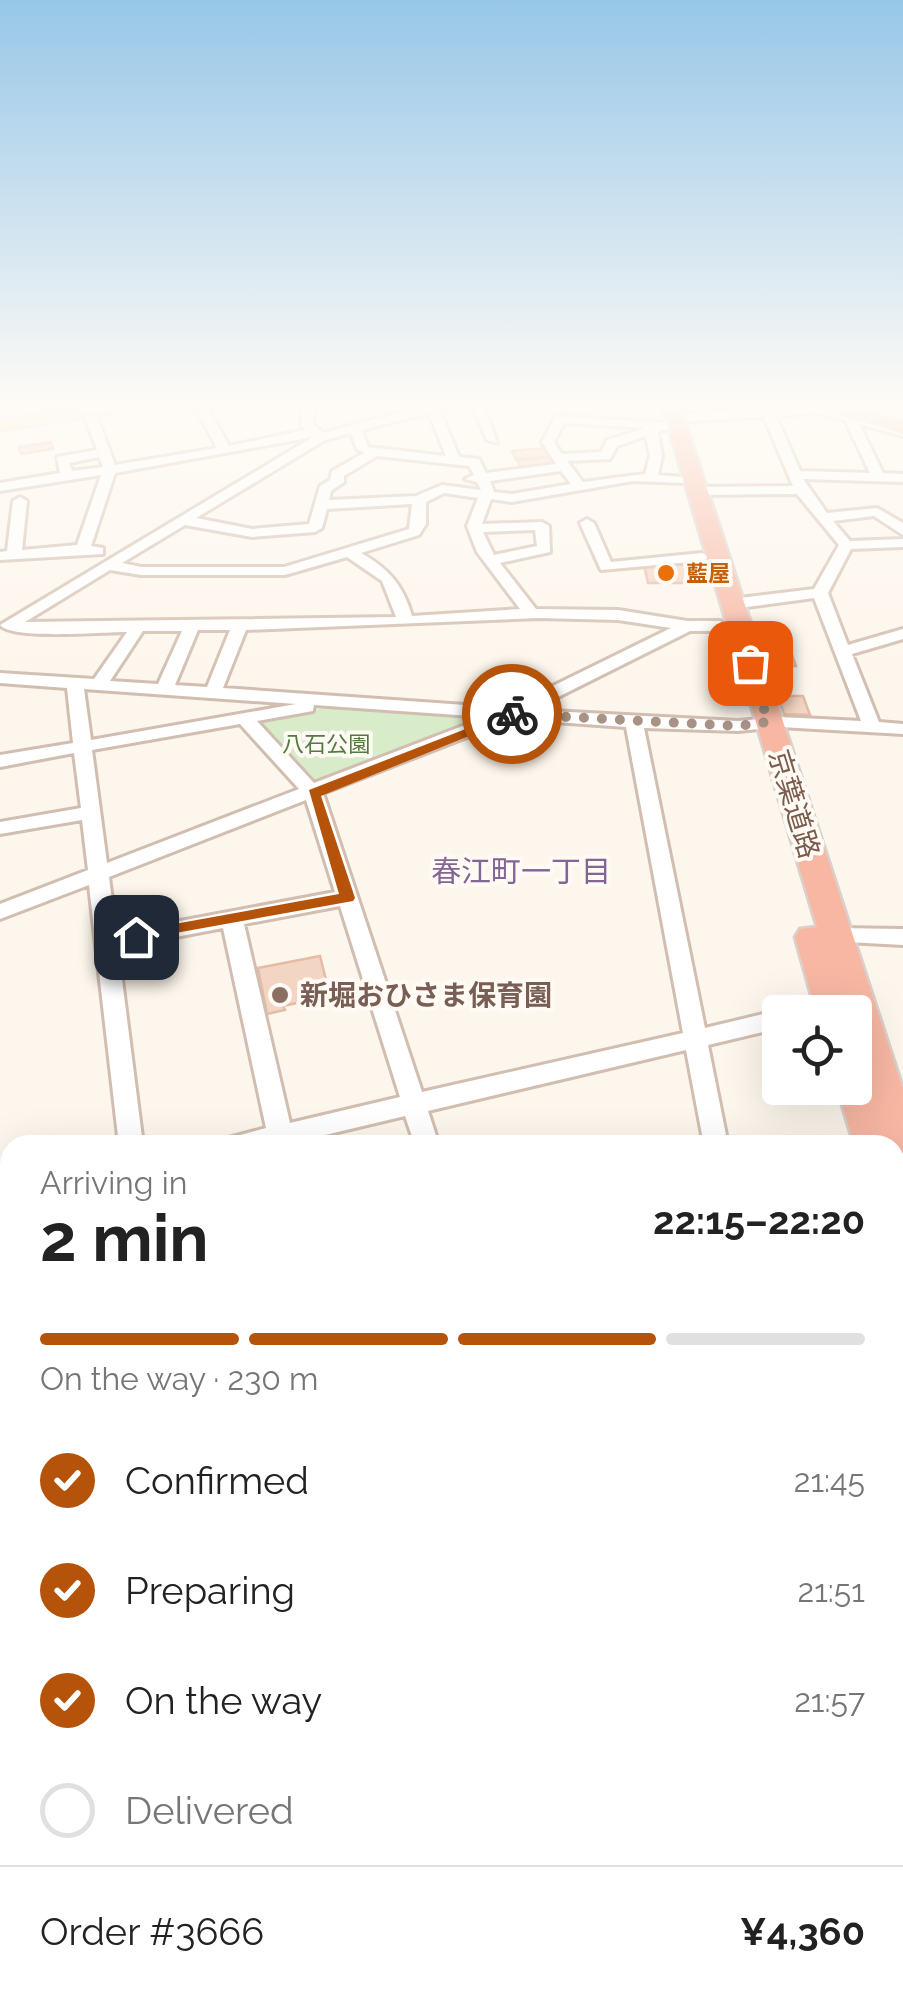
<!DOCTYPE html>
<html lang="en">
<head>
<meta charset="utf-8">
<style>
  :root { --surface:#fff; --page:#f6f6f6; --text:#222; --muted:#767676; --line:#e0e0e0; --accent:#b45309 }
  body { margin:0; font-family:Raleway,"Noto Sans JP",sans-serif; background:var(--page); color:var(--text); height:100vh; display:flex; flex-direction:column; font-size:38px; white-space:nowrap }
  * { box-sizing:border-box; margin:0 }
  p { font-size:32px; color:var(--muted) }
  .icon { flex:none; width:55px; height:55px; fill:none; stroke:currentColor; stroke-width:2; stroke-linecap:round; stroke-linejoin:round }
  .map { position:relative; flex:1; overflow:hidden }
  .side { position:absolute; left:0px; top:1135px; width:905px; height:882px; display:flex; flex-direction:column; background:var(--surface); border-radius:30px 30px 0 0; box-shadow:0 10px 40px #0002 }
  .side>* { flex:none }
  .buttons { position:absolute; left:762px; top:995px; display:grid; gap:20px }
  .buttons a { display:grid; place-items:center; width:110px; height:110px; border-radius:10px; background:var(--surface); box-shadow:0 10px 40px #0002; font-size:50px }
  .pin { position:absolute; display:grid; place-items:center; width:85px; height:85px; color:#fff; margin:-42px; border-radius:20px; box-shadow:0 5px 15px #0006 }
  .courier { position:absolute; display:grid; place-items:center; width:100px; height:100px; margin:-50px; border:8px solid #b45309; border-radius:50%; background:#fff; color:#222; box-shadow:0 2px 12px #0007 }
  .head em { font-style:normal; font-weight:700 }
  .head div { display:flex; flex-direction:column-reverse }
  .head { display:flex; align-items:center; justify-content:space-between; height:170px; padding:0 40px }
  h1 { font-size:65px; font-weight:700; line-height:75px }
  .bar { display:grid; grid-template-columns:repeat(4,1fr); gap:15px 10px; align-content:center; height:120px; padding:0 40px }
  .bar i { height:12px; border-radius:8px; background:var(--line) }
  .bar .active { background:var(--accent) }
  .bar p { grid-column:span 4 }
  .line { display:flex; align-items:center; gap:25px; padding:0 40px; border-top:2px solid var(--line) }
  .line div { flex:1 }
  ol { padding:0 40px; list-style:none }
  li { display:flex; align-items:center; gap:30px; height:110px }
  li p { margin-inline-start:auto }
  li .icon { padding:10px; border-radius:50%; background:var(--accent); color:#fff; stroke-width:4 }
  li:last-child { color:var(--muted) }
  li i { width:55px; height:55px; border:5px solid var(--line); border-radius:50% }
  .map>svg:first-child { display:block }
  .education { fill:#f3e8fa }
  .green { fill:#d8ecc9 }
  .building { fill:#f3d5c3; stroke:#e6bba3; stroke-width:2.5 }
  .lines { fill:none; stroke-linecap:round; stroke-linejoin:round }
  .minor-casing { stroke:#d1beb0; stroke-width:6 }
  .major-casing { stroke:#dad1cd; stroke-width:5 }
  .highway-casing { stroke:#dad1cd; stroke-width:5 }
  .minor { fill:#fff; fill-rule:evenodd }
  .major { fill:#fbd9a5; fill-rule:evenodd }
  .highway { fill:#f7b7a3; fill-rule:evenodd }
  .route { fill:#b45309 }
  .done { stroke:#a89285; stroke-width:10; stroke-dasharray:0 18 }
  .food-dot { fill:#e8710a; stroke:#fffaf3; stroke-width:4 }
  .education-dot { fill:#8d6e63; stroke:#fffaf3; stroke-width:4 }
  .labels { text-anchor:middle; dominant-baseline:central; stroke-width:8; stroke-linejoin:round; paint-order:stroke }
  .far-food-label { font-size:22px; font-weight:bold; fill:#c56008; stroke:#fffaf3; text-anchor:start }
  .far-park-label { font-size:22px; fill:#537a41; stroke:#fffaf3 }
  .street-label { font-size:28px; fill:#7a5c4d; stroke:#fffaf3 }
  .education-label { font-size:28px; font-weight:bold; fill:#785e54; stroke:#fffaf3; text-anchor:start }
  .neighbourhood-label { font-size:30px; fill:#846695; stroke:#fffaf3 }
</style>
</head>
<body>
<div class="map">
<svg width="903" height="2016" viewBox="0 0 903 2016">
  <rect width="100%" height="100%" fill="#fdf6ec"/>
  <path class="education" d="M10 1822V2008H194V2016H0V1826Z"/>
  <path class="green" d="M332 706 482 716 483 722 314 785 257 723Z"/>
  <path class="building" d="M51 442 53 449 21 454 19 447Z
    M544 448 549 457 516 459 512 451Z
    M550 457 554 464 521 467 517 460Z
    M686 564 689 583H648L644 565Z
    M763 644H788L796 666H770Z
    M778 696H803L810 715 784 714Z
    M320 956 330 996 283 1006 285 1010 267 1014 258 968Z"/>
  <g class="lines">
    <g class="minor-casing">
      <path id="minor" d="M80 403H92L115 465 217 448 193 403H205L229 446 305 430 301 425 304 403H316L313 424 323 433 433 404 462 403 440 411 459 457 479 459 486 473 556 464 542 442 556 416 669 423V429L658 432 662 456 658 475 683 477V483L633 481 512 502 491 499 482 524 542 522 549 526 550 552 500 563 536 609 618 610 687 621H720L728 626 720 631H690L532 710 738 721 780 717 861 721 814 598 732 609 724 604 732 599 814 589 839 545 797 494 698 495 691 491 698 487 793 486 764 417 675 422 669 418 675 414 796 407 795 403H807L903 428V436L859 424 883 473 903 474V482L803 479 827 513 877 508 903 523V535L874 516 833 521 850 541 903 539V547L851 549 828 593 848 645 903 629V639L852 654 879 722 903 724V734L780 727 738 731 644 728 705 1028 780 1010 787 1012H780V1028L708 1045 728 1145H704L686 1050 428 1111 439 1145H415L405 1116 283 1145H226L229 1138 266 1128 223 928 118 948 143 1145H119L89 885 0 919V904L88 870 82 820 0 834V822L81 808 74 753 0 767V755L73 743 67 688 0 683V673L94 679 127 632C102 632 12 640 0 625L313 437 115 473 91 546 103 548V554L0 560V552L7 551 13 501 20 497 27 501 22 550 77 545 101 475 0 491V483L60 473 57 457 97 450ZM429 413 446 456 368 447 362 430ZM817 413 845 420 870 473 800 471 776 416ZM564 423 645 428 607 440 601 452 562 454 554 442ZM351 433 357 449 364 453 332 471 330 480 320 486 309 524 252 529 196 518 325 440ZM646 436 650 456 645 474 583 482 567 461 610 459 617 446ZM377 456 469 466 474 475 465 479 477 482 481 490 442 485 416 496 329 500 331 491 344 482V476ZM99 457 103 467 72 471 69 463ZM561 471 571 484 512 494 494 492 490 481ZM444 493 478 498 467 526 477 552 520 609 412 616C403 585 389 569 361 553L419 535 426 524V502ZM412 504 409 529 284 567H141L122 563 185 525 252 537 315 532 322 528 327 509ZM535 530 537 546 494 555 483 532ZM347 557 382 581 396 617 25 622 110 570 141 575H285ZM539 618 618 620 671 628 508 708 223 688 246 630ZM198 630H230L207 687 175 685ZM143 631H182L158 684 110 681ZM84 689 296 704 91 740ZM314 705 486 717 314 783 257 721 313 711ZM513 719 626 727 683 1033 422 1092 323 793ZM240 724 299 789 107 863 92 750ZM306 800 335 892 116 933 109 877ZM340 906 400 1097 290 1123 244 924Z
        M471 403H483L497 443 487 440Z
        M587 519 594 523 611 562 702 553 709 557 702 561 601 570 580 523Z
        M836 928 903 929V945L828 941 825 936 828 931Z
        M831 997 839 1000 842 1006 839 1012H793L796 1006Z
        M10 1187V1209L0 1212V1190Z
        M0 1251 10 1255V1300L0 1295Z
        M903 1264V1290L895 1291V1265Z
        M0 1396H10V1426H0Z
        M10 1529V1561L0 1564V1532Z
        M10 1786V1822L0 1825V1789Z
        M903 1801V1837L895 1838V1802Z
        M895 1994 902 2016H862L861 2008H895Z
        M193 2008H233V2016H193Z
        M452 2008H492L493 2016H453Z"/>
    </g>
    <g class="major-casing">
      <path id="major" d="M113 403H155L147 408 0 430V420Z"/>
    </g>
    <g class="highway-casing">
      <path id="highway" d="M661 403H679L903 1089V1164L895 1162V1145H854L837 1088H855V1069L861 1071 855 1052V1012H816L795 937 800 929 817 927Z
        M799 403H831L903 422V434Z
        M895 1199 903 1202V1262L895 1259Z"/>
    </g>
    <use href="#minor" class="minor"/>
    <use href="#major" class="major"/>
    <use href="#highway" class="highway"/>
  </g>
  <linearGradient id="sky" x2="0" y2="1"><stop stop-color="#97c7e8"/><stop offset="0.59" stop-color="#fefbf6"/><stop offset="1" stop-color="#fefbf6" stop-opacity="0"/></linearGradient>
  <rect width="903" height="685" fill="url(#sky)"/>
  <path class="route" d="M512 711 516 712V717L321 796 355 898 353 901 131 941 129 937 136 931 339 894 309 790Z"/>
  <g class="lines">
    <path class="done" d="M512 714 738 726 768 722 750 663"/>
  </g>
  <circle class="food-dot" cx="666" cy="573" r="10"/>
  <circle class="education-dot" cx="280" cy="995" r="10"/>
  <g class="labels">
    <g class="far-food-label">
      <text x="686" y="573">藍屋</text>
    </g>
    <g class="far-park-label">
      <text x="326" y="744">八石公園</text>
    </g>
    <g class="street-label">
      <text transform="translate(794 804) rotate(73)">京葉道路</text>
    </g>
    <g class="education-label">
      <text x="300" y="995">新堀おひさま保育園</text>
    </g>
    <g class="neighbourhood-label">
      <text x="521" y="871">春江町一丁目</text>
    </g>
  </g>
</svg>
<div class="buttons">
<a><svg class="icon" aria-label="locate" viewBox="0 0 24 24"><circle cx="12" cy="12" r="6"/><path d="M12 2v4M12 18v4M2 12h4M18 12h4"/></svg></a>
</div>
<div class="pin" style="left:750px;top:663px;background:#ea580c"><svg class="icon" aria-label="bag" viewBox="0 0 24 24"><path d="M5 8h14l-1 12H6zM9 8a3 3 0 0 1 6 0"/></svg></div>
<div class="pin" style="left:136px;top:937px;background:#1f2937"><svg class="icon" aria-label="home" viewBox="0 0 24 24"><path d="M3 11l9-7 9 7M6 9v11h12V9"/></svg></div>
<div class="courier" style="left:512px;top:714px"><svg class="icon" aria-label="bike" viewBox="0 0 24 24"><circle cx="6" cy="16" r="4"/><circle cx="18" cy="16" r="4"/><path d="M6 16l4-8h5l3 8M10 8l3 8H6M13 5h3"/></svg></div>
<section class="side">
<div class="head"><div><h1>2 min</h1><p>Arriving in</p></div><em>22:15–22:20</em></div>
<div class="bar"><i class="active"></i><i class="active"></i><i class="active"></i><i></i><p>On the way · 230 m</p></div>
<ol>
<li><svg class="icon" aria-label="check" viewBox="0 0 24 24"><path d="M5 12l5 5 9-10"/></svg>Confirmed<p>21:45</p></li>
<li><svg class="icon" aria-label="check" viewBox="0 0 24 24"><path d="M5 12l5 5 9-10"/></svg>Preparing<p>21:51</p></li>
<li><svg class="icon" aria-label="check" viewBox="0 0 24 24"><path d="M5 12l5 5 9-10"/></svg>On the way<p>21:57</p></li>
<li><i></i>Delivered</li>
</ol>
<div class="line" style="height:130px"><div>Order #3666</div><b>¥4,360</b></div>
</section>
</div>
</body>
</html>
